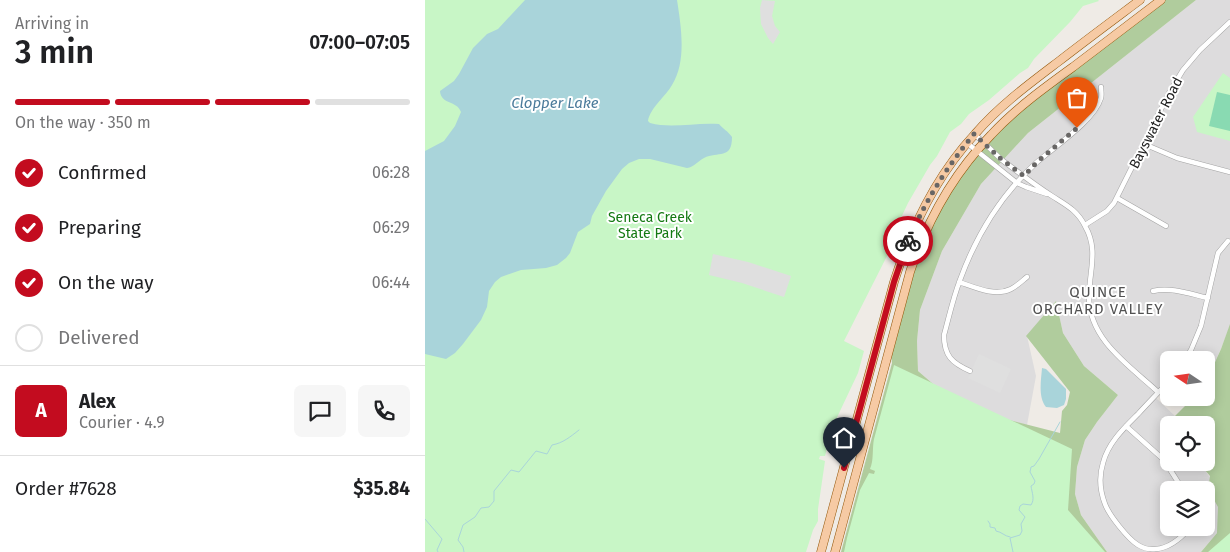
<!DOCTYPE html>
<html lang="en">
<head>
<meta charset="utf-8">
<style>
  :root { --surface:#fff; --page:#f6f6f6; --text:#202124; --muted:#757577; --line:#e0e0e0; --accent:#c30c1f }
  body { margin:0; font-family:"Fira Sans",sans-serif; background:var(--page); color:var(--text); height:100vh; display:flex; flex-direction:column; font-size:19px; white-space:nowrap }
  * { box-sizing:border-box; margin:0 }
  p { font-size:16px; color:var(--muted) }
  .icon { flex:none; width:28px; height:28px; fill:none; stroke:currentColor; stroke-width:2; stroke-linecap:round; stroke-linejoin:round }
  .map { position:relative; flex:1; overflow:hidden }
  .details { display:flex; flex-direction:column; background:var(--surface); width:425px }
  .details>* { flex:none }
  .needle { width:32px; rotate:283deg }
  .fabs { position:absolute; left:735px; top:351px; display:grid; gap:10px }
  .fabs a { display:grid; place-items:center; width:55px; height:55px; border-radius:8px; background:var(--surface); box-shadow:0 2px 12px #0003; font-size:25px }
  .pin { position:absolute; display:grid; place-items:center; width:42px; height:42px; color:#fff; margin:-51px -21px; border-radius:50% 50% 50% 0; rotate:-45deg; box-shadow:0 0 5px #0007 }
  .pin .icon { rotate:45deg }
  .courier { position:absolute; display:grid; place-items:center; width:50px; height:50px; margin:-25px; border:4px solid #c30c1f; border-radius:50%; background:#fff; color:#222; box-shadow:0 1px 6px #0007 }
  .head em { font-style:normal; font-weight:600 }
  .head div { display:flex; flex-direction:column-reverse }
  .head { display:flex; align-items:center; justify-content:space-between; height:85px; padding:0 15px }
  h1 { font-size:32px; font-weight:600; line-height:38px }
  .bar { display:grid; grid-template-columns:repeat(4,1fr); gap:8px 5px; align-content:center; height:60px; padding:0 15px }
  .bar i { height:6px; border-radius:4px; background:var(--line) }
  .bar .selected { background:var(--accent) }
  .bar p { grid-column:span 4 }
  .line { display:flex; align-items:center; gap:12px; padding:0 15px; border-top:1px solid var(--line) }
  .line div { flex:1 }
  .round { display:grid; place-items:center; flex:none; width:52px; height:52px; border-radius:8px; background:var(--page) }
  ol { padding:0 15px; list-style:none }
  li { display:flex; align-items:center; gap:15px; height:55px }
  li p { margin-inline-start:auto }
  li .icon { padding:5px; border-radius:50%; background:var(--accent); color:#fff; stroke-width:4 }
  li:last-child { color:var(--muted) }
  li i { width:28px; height:28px; border:2px solid var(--line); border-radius:50% }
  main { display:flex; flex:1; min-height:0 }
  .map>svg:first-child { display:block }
  .residential { fill:#dddcdd; fill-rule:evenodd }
  .forest { fill:#b0cc9d }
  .park { fill:#c8f6c6 }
  .pitch { fill:#89dab2 }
  .parking { fill:#dfdfdf }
  .water { fill:#a9d4da }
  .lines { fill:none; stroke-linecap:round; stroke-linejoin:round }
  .stream { stroke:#a9d4da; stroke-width:1 }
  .minor-casing { stroke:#a3a3a3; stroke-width:5.5 }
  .primary-casing { stroke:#925609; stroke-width:9 }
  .minor { stroke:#fff; stroke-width:4.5 }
  .primary { stroke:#f6caa4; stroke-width:8 }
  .done { stroke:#686665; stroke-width:5; stroke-dasharray:0 9 }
  .route { stroke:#c30c1f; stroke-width:6 }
  .labels { text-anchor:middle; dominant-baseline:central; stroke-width:4; stroke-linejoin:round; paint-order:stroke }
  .street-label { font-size:14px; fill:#1f1f1f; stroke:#fff }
  .park-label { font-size:14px; fill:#147912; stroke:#fff }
  .water-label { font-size:15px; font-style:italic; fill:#4b7b9b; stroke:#fff }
  .neighbourhood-label { font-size:15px; letter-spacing:1px; fill:#525252; stroke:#fff }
</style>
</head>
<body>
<main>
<section class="details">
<div class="head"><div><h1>3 min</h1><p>Arriving in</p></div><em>07:00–07:05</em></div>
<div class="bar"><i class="selected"></i><i class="selected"></i><i class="selected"></i><i></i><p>On the way · 350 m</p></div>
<ol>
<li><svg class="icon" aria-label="check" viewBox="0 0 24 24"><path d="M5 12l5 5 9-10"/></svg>Confirmed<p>06:28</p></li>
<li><svg class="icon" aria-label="check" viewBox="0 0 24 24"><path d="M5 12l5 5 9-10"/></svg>Preparing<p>06:29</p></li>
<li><svg class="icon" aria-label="check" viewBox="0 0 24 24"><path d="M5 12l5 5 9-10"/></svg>On the way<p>06:44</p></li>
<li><i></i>Delivered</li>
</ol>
<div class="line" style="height:90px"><b class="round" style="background:var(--accent);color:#fff">A</b><div><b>Alex</b><p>Courier · 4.9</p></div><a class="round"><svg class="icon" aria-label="chat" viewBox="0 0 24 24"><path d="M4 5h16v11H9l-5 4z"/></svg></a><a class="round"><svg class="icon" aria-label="phone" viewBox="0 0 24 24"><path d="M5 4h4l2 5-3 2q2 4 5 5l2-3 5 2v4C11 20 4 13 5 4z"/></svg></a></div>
<div class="line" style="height:65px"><div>Order #7628</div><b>$35.84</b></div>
</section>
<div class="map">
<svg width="805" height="552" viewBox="0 0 805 552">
  <rect width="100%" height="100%" fill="#efebe6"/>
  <path class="residential" d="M771 0H805V325L796 349 788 366 781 377V360H744V397L737 391 731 398 750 416 751 425H744V462L775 463 802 502 798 541 792 533 776 552H682L656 515 650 494 652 467 660 440 672 422 693 395 659 366 638 333 631 301 602 336 611 376 602 425 561 414 514 389 493 371 492 341 495 310 517 251 556 184 603 133ZM744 490H781V528H744Z"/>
  <path class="forest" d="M734 0H771L603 133 556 184 517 251 495 310 492 341 493 371 514 389 561 414 635 433 637 411 642 405 645 392 601 336 631 301 638 333 659 366 693 395 672 422 660 440 652 467 650 494 656 515 682 552H416L467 363 465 346 488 264 525 187 566 135Z
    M805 324V552H776L792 533 793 507 783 489 785 476 774 463 781 462V425H745L743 423 768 398H781V382L796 349Z"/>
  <path class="park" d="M0 0H673L674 1 658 6 645 22 609 59 603 68 595 73 564 100 544 114 536 124 525 132 512 156 505 165 483 203 465 241 462 256 419 341 439 351 433 373 407 428 400 456H395L394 459 400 461 393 509V521L388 530 381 552H0Z
    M798 73 805 78V141L772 132 768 117Z
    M469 365 647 449 643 510 680 552H419L422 538 435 490 444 473 449 474 450 471 445 469C449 460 447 449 449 439Z
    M805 533V552H783Z"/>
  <path class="pitch" d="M792 92 805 95V131L784 126Z"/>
  <path class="parking" d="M337 0 350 1 347 16 350 26 355 32 348 44 343 38 336 24 335 8Z
    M288 254 323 262 366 276 359 297 317 283 284 275Z
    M554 354 586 369 575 393 543 378Z"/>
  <path class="water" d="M100 0H252C256 26 262 61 247 85 241 96 225 108 223 121L225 123C247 129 271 122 294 124 298 129 303 131 307 137 307 160 293 151 279 158 273 161 269 167 262 168L225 159H214L204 163 197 169 181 191 167 216 165 224 153 232 145 253 141 258 132 265 121 268 96 270 76 277 70 282 64 291 62 307 56 320 38 344 30 353 21 359 0 354V151L19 141 30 126 36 112C32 100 16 105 15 91L29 81 34 74 48 48 62 34 73 29Z
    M617 368 621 369 641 389V399L639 405 632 408 621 407C613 397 616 381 617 368Z"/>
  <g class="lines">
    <path class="stream" d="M0 519 17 539 12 550 13 552
      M563 521 565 524V527L570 528 571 531C577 532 579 536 585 537
      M39 552 38 547 33 540 38 525 50 517 56 508 64 507 69 501V491L86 470 94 472 111 451 122 454 127 445C138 443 145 437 154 430
      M588 552 585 538 595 535 597 531 596 524 600 517 594 510 595 506 598 504 606 505C610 499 607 493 606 486L609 484 610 481 605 472 606 467 609 466 614 459 635 422"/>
    <g class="minor-casing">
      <path id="minor" d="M549 134C559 142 568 152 577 160 593 172 610 185 627 196 641 205 652 210 660 226 674 250 664 271 664 297 664 340 705 366 733 392
        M542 143 592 183 601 187 622 194
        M719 144 752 158 805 172
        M692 198 741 226
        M660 225 682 211 689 203 744 93 758 70 775 50 805 22
        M534 282C549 287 570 297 586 289 592 286 597 281 602 277
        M728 291C747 287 765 294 783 298
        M760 360 766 350 776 326 793 253 803 241
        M545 371C527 363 519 356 519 335 524 317 528 298 535 280 551 236 577 194 611 163 629 147 669 121 676 98 677 95 676 90 676 87
        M744 381C734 392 723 403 713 414 699 428 683 443 678 463 674 476 675 491 680 504 684 515 703 539 713 545 718 548 725 550 731 549 745 548 757 537 765 528
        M701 426 739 460 758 490"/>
    </g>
    <g class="primary-casing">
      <path id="primary" d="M396 552 469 282C486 228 511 176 550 134 574 106 604 84 633 62 660 41 687 21 715 0
        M410 552 485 272C502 221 528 174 566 135 590 109 619 88 648 67 677 45 707 22 736 0"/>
    </g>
    <use href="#minor" class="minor"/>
    <use href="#primary" class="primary"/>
  </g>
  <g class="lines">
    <path class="done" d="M483 241C501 200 521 168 549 134L576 159 599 176 611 163 652 128"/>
    <path class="route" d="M419 468 469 282 483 241"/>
  </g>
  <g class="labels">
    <g class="street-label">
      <text transform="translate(731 123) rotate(-63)">Bayswater Road</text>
    </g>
    <g class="park-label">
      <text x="225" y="217">Seneca Creek<tspan x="225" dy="16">State Park</tspan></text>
    </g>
    <g class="water-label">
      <text x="130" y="103">Clopper Lake</text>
    </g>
    <g class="neighbourhood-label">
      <text x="673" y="292">QUINCE<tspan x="673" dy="17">ORCHARD VALLEY</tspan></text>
    </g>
  </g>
</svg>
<div class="fabs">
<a><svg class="needle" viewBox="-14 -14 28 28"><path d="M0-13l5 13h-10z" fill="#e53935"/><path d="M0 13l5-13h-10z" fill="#757577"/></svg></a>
<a><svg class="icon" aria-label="locate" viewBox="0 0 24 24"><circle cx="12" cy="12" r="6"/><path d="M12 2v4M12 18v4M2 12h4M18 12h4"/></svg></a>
<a><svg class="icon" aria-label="layers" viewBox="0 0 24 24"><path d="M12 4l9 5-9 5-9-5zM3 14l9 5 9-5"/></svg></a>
</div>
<div class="pin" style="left:652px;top:128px;background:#ea580c"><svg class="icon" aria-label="bag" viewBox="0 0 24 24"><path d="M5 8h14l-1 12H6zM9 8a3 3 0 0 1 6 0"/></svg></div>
<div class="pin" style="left:419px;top:468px;background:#1f2937"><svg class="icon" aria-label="home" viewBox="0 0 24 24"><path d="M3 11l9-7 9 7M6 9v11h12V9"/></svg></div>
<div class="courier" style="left:483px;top:241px"><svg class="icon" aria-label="bike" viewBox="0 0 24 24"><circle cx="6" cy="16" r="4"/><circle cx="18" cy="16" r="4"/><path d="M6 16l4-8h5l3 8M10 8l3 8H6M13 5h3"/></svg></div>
</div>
</main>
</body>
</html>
